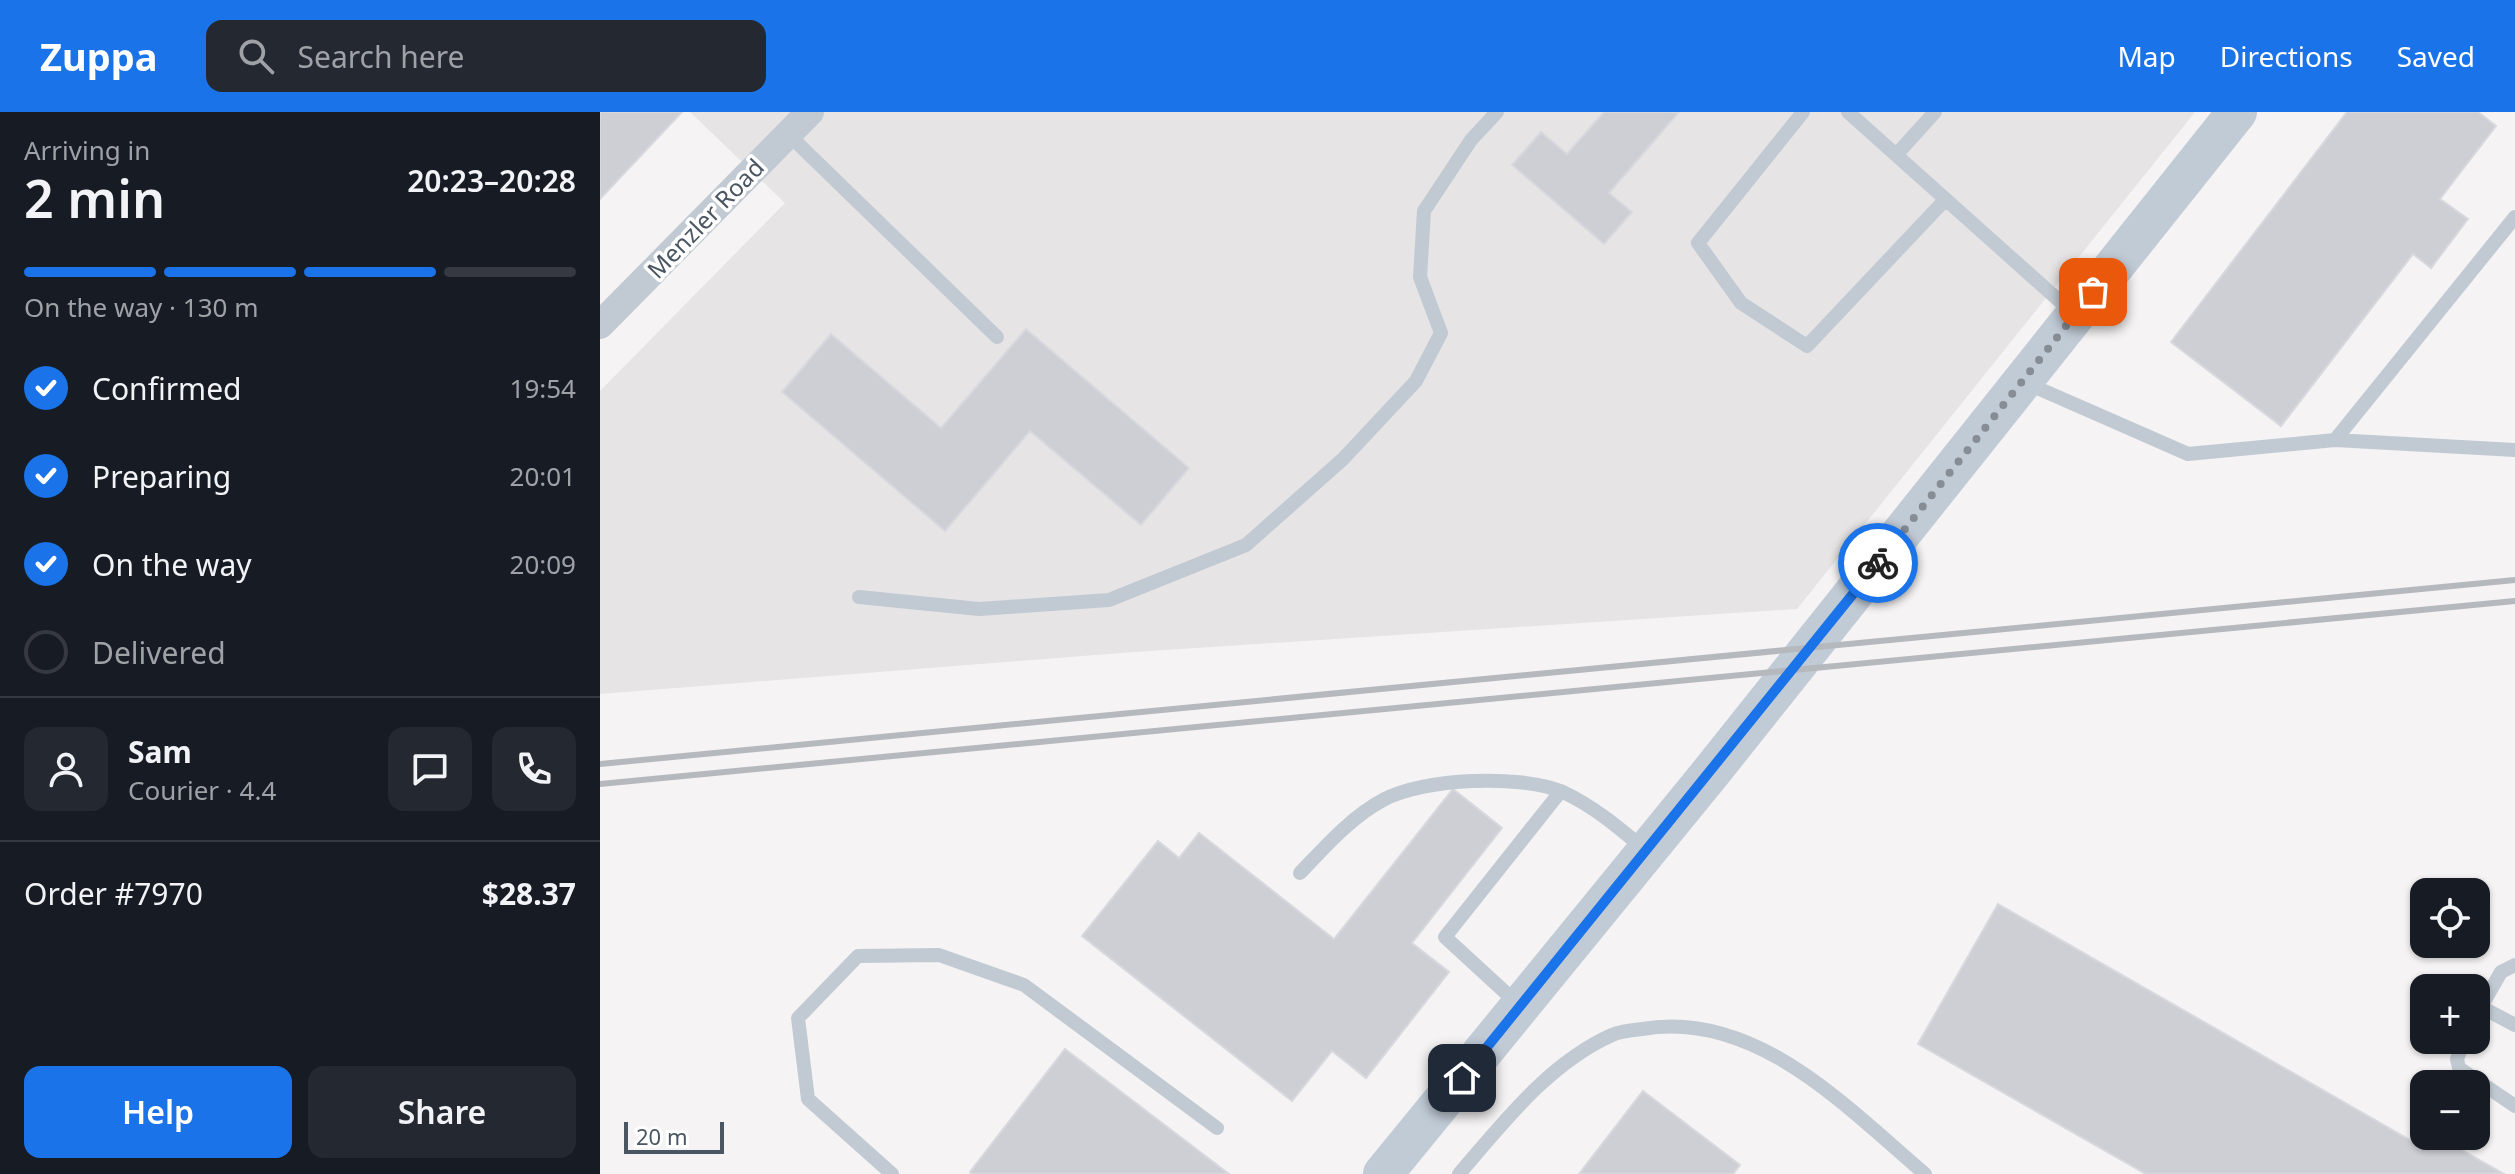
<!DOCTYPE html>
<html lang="en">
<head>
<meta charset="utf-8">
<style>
  :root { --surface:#171b24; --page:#242831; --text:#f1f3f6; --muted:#9ea1a6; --line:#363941; --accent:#1a73e8 }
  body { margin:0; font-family:"Noto Sans",sans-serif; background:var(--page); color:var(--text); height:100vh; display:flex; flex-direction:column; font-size:30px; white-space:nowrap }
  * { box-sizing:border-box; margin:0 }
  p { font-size:26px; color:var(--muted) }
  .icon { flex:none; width:44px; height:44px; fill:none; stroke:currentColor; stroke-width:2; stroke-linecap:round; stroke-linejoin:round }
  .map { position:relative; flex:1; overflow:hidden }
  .panel { display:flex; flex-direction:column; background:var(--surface); width:600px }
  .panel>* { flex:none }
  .tools { position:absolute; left:1810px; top:766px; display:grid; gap:16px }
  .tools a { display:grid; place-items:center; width:80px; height:80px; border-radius:16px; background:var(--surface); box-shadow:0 2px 6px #0004; font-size:40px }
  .scale { position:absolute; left:24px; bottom:20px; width:100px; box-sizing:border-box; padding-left:8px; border:4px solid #4a5661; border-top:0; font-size:22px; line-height:28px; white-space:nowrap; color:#4a5661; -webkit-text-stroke:6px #fff; paint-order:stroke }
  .pin { position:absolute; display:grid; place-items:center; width:68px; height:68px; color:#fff; margin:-34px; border-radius:16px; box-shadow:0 4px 12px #0006 }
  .courier { position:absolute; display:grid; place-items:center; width:80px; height:80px; margin:-40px; border:6px solid #1a73e8; border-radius:50%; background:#fff; color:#222; box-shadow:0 2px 10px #0007 }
  .overview em { font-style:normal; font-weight:600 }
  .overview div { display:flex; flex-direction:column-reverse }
  .overview { display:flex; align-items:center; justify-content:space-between; height:136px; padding:0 24px }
  h1 { font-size:52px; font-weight:600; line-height:60px }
  .bar { display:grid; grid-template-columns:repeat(4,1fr); gap:12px 8px; align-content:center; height:96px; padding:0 24px }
  .bar i { height:10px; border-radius:6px; background:var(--line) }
  .bar .selected { background:var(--accent) }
  .bar p { grid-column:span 4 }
  .line { display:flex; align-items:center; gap:20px; padding:0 24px; border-top:2px solid var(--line) }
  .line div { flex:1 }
  .round { display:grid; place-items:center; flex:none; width:84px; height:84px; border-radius:16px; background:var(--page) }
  ol { padding:0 24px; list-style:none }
  li { display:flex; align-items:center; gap:24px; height:88px }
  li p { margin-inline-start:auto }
  li .icon { padding:8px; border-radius:50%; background:var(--accent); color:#fff; stroke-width:4 }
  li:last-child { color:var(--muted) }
  li i { width:44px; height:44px; border:4px solid var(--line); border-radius:50% }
  .button { display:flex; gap:16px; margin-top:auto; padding:16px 24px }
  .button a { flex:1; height:92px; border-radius:16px; background:var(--accent); color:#fff; font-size:32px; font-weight:600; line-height:92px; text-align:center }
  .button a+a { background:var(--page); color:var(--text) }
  header { display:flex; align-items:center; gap:48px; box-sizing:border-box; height:112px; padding:0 40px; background:var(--accent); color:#fff }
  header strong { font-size:38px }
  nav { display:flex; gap:44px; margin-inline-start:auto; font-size:28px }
  .search { width:560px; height:72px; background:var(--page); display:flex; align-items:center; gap:20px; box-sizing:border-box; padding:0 28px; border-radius:16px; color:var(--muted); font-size:30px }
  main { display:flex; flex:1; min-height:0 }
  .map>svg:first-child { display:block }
  .education { fill:#e6e4e5 }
  .building { fill:#cdcfd5; stroke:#d7d9de; stroke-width:2 }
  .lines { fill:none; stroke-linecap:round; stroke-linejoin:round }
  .lane { stroke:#c1cad2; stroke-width:14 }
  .street { stroke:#c1cad2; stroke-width:28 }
  .secondary { stroke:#c1cbd6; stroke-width:40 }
  .rail { stroke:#b5b8bd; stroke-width:6 }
  .done { stroke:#868d94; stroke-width:8; stroke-dasharray:0 14.4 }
  .route { stroke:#1a73e8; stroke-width:10 }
  .labels { text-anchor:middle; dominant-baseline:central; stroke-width:7; stroke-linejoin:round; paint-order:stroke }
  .street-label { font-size:24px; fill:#4a5661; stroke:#fff }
</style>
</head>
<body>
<header>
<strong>Zuppa</strong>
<div class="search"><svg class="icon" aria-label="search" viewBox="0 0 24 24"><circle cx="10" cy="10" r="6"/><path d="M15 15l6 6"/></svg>Search here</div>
<nav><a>Map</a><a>Directions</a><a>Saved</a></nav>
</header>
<main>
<section class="panel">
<div class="overview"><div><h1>2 min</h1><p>Arriving in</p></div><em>20:23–20:28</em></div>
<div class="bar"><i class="selected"></i><i class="selected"></i><i class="selected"></i><i></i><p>On the way · 130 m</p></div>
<ol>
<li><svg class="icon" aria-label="check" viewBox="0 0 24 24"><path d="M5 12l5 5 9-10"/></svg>Confirmed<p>19:54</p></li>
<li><svg class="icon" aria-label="check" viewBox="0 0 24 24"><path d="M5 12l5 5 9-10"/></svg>Preparing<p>20:01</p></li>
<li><svg class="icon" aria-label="check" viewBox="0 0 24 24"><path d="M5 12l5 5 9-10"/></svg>On the way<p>20:09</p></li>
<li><i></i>Delivered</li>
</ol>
<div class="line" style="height:144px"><a class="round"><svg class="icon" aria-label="person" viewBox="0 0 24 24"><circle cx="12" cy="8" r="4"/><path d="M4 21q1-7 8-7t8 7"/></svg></a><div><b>Sam</b><p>Courier · 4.4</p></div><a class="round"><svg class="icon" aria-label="chat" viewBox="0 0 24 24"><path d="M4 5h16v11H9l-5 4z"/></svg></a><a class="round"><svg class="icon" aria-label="phone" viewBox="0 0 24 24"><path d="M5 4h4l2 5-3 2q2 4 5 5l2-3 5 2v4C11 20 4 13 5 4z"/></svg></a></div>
<div class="line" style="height:104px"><div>Order #7970</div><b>$28.37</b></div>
<div class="button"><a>Help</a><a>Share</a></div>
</section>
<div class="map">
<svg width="1915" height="1062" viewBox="0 0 1915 1062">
  <rect width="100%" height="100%" fill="#f5f3f3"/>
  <path class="education" d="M90 0H1595L1197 497 534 540 0 582V279L185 91Z"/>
  <path class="building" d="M0 0H82L0 87Z
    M1004 0H1079L1009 81 1032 100 1004 132 912 53 941 20 967 42Z
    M1747 0H1878L1896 14 1840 87 1868 107 1831 156 1813 142 1681 314 1571 230Z
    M426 217 589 356 541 413 430 319 345 419 182 280 231 222 341 316Z
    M853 677 902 716 812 831 849 860 766 966 732 939 692 989 482 824 558 729 579 746 599 721 734 827Z
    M1398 792 1810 1028 1818 1013 1824 1016V1024H1837L1904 1062H1546L1318 932Z
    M465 937 629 1062H372L370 1060Z
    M1043 979 1140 1053 1133 1062H979Z"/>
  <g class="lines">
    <path class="lane" d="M1203 0 1098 131 1141 191 1207 234 1344 89
      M1248 0 1474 202
      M188 22 397 225
      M1296 43 1335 0
      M1426 271 1588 342 1735 328 1915 105
      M1735 328 1915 338
      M259 485 379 497 509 488 646 433 743 347 816 269 841 221 820 165 824 99 871 28 897 0
      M700 761C724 736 751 705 783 688 824 666 920 662 963 680 993 694 1018 715 1043 736
      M1915 853 1901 860 1881 895 1915 913
      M919 893 845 825 961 679
      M1864 928 1857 947 1859 956 1915 994
      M292 1062 208 987 198 906 258 844 339 843 424 873 617 1016
      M859 1062C903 1011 949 951 1012 923 1020 919 1032 918 1042 917 1155 897 1246 995 1325 1062"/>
    <path class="street" d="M0 213 210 0"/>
    <path class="secondary" d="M783 1062 1112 659 1637 0"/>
    <path class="rail" d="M0 652 1915 468
      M0 672 1915 489"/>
  </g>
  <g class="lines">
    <path class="done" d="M1278 451 1493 180"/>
    <path class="route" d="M862 966 1278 451"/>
  </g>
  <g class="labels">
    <g class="street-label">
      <text transform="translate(105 106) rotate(-46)">Menzler Road</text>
    </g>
  </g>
</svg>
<div class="tools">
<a><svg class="icon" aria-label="locate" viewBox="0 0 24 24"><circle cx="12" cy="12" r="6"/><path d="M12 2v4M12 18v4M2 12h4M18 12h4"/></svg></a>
<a>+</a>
<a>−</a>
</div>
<div class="scale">20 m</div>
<div class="pin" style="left:1493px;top:180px;background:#ea580c"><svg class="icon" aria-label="bag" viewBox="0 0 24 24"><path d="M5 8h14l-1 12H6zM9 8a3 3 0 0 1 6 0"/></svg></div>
<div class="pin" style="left:862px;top:966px;background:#1f2937"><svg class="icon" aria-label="home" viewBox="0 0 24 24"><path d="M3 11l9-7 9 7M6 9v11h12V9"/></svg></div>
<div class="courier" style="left:1278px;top:451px"><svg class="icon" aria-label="bike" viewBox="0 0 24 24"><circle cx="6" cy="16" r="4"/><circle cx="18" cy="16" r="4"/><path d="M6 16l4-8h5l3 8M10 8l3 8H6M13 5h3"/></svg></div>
</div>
</main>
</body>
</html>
